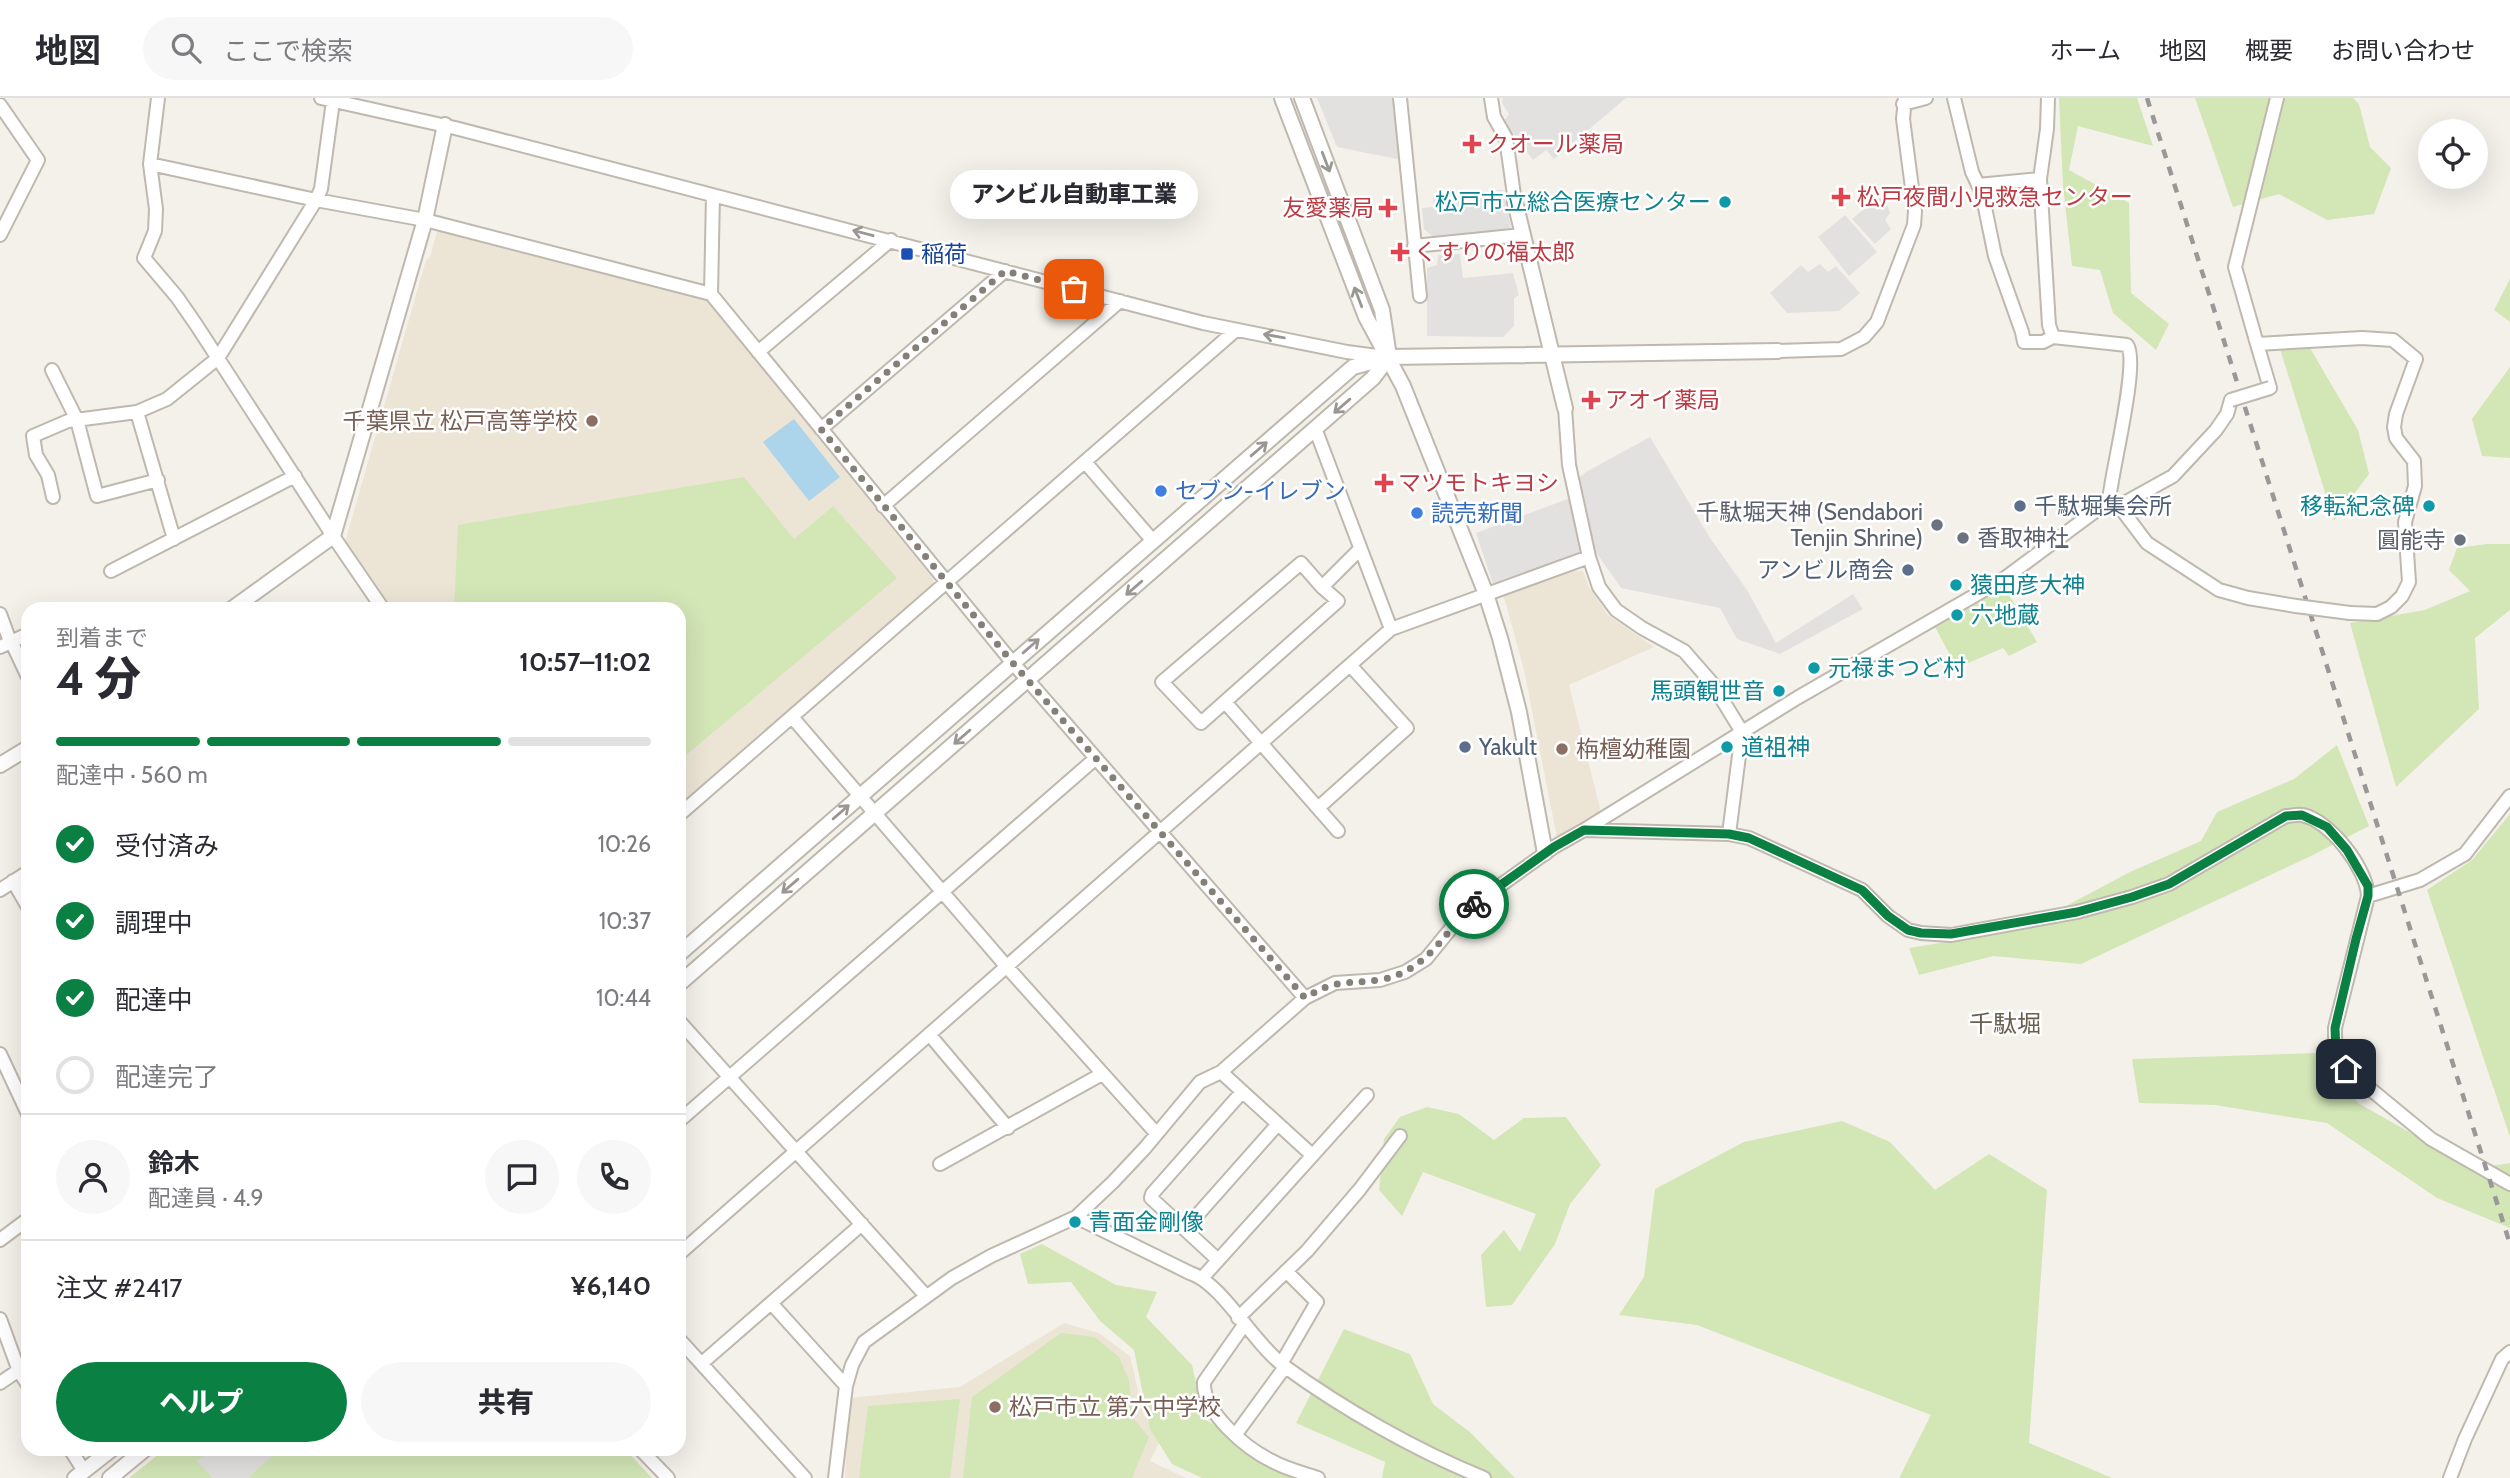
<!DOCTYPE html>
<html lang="ja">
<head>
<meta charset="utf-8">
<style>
  :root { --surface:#fff; --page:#f7f7f7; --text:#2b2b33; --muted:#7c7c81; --line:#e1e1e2; --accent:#0b8043 }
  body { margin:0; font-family:Cabin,"Noto Sans JP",sans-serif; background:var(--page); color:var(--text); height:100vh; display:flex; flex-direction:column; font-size:26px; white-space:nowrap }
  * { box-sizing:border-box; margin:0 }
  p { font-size:23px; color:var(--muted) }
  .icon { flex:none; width:38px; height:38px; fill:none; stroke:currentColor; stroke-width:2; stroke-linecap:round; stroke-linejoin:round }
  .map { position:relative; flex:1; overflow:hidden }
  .panel { position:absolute; left:21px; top:504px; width:665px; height:854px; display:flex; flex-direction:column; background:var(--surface); border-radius:21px; box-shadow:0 7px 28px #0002 }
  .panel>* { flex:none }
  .controls { position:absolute; left:2418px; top:21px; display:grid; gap:14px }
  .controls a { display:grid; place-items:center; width:70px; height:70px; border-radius:50%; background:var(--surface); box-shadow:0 7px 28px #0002; font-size:35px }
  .pin { position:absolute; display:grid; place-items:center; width:60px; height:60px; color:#fff; margin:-30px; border-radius:14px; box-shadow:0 4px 10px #0006 }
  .courier { position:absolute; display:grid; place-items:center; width:70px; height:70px; margin:-35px; border:5px solid #0b8043; border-radius:50%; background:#fff; color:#222; box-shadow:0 2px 9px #0007 }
  .bubble { position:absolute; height:49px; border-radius:24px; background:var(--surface); box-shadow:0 7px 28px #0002; font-size:23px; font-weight:800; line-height:49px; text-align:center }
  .overview em { font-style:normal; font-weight:800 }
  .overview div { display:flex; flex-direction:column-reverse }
  .overview { display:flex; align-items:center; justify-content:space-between; height:119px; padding:0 35px }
  h1 { font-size:46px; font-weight:800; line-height:52px }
  .bar { display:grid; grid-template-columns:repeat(4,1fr); gap:10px 7px; align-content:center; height:84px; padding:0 35px }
  .bar i { height:9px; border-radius:5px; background:var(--line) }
  .bar .active { background:var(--accent) }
  .bar p { grid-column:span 4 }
  .line { display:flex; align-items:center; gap:18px; padding:0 35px; border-top:2px solid var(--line) }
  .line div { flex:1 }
  .round { display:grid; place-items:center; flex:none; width:74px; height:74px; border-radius:37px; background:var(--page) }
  ol { padding:0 35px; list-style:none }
  li { display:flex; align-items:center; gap:21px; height:77px }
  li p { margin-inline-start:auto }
  li .icon { padding:7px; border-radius:50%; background:var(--accent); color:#fff; stroke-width:4 }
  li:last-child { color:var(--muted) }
  li i { width:38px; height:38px; border:4px solid var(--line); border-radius:50% }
  .primary-button { display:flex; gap:14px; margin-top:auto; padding:14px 35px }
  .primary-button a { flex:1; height:80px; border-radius:42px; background:var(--accent); color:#fff; font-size:28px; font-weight:800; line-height:80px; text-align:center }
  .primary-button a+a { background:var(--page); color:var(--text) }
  header { display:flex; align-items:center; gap:42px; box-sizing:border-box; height:98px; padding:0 35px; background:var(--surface); border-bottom:2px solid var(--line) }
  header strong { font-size:33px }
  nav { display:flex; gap:38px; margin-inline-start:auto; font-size:24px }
  .search { width:490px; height:63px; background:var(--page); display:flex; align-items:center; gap:18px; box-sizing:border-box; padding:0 24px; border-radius:38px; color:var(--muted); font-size:26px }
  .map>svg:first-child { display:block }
  .education { fill:#ece5d6 }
  .green { fill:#d3e6b6 }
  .parking { fill:#e3e1df }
  .water { fill:#acd5ec }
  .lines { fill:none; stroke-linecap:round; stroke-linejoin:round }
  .minor-casing { stroke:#bfb8ae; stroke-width:16 }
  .tertiary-casing { stroke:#bfb8ae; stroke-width:18 }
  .minor { stroke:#fff; stroke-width:12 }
  .tertiary { stroke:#fff; stroke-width:14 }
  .rail { stroke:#989898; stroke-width:4.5; stroke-dasharray:9 9; stroke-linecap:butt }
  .minor-bridge-casing { stroke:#bfb8ae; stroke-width:16; stroke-linecap:butt }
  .minor-bridge { stroke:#fff; stroke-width:12 }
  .oneway { stroke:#9a9692 }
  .done { stroke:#847f77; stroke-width:7; stroke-dasharray:0 12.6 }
  .route { stroke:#0b8043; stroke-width:9 }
  .health-dot { fill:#e0444e; stroke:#fff; stroke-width:2.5 }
  .culture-dot { fill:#0f9aa8; stroke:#fff; stroke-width:2.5 }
  .transit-dot { fill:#1a4fb4; stroke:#fff; stroke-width:2.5 }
  .education-dot { fill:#8d6e63; stroke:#fff; stroke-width:2.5 }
  .shop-dot { fill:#3f7fe0; stroke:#fff; stroke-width:2.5 }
  .service-dot { fill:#5c6f8a; stroke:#fff; stroke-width:2.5 }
  .worship-dot { fill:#6b7280; stroke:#fff; stroke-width:2.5 }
  .labels { text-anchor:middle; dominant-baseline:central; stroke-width:5; stroke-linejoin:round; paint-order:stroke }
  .health-label { font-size:23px; fill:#be3a42; stroke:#fff; text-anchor:start }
  .culture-label { font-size:23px; fill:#0d838f; stroke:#fff; text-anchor:start }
  .transit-label { font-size:23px; fill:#164399; stroke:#fff; text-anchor:start }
  .education-label { font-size:23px; fill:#785e54; stroke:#fff; text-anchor:start }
  .shop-label { font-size:23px; fill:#366cbe; stroke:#fff; text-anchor:start }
  .service-label { font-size:23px; fill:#4e5e75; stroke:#fff; text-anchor:start }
  .worship-label { font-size:23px; fill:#5b616d; stroke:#fff; text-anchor:end }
  .neighbourhood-label { font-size:24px; fill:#6a5f51; stroke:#fff }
</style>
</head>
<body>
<header>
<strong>地図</strong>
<div class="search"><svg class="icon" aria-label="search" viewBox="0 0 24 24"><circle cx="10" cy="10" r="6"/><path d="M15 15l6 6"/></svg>ここで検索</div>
<nav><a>ホーム</a><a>地図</a><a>概要</a><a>お問い合わせ</a></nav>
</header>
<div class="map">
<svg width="2510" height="1380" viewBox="0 0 2510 1380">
  <rect width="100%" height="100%" fill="#f4f1eb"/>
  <path class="education" d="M437 133 705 201 933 481V487L679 708V511H390L345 444 426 162 430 159Z
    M1569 473H1583L1589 489 1608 517 1654 549 1569 587 1601 714 1557 740 1524 572 1503 496Z
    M1064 1225 1099 1235 1130 1258 1144 1318 1164 1335 1150 1363 1186 1380H845L849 1300 960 1289Z"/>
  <path class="green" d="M2059 0H2137L2153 48 2078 28 2069 72 2129 105 2131 195 2169 226 2156 252 2113 215 2100 172 2072 168 2063 88Z
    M2195 0H2353L2359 6 2370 49 2391 70 2374 116 2327 122 2279 96 2233 109Z
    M2510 181V224L2494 212Z
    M2310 250 2358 332 2369 376 2334 423 2280 251Z
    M2510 269V360L2482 358 2472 321Z
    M744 379 794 441 833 408 897 480 679 663V511H454L458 427Z
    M2487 446H2510V512L2475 540 2479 611 2396 689 2350 525 2425 512 2470 493 2449 472 2457 450Z
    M2005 490 2037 544 2009 558 2003 550 1957 570 1935 529Z
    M2337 647 2369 728 2313 757 2081 866 1993 858 1919 877 1909 850 2023 831 2130 774 2201 743 2217 714 2294 681Z
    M2510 716V1039L2427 792 2472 762Z
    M2317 955 2358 1005 2474 1071 2510 1065V1130L2437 1100 2327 1025 2215 1007 2139 1005 2132 961Z
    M1427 1009 1459 1016 1494 1042 1524 1020 1566 1019 1601 1067 1570 1106 1555 1146 1512 1207 1486 1209 1481 1157 1504 1132 1520 1154 1536 1116 1423 1074 1402 1118 1379 1092 1384 1041 1400 1019Z
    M1842 1023 1890 1044 1935 1092 1989 1056 2047 1092 2029 1345 2112 1380H1899L1931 1317 1697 1227 1619 1217 1644 1179 1655 1091 1744 1044Z
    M1042 1146 1116 1187 1157 1194 1146 1219 1192 1267 1204 1321 1310 1380H1202L1172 1366 1150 1331 1134 1252 1100 1223 1071 1184 1028 1186 1020 1156Z
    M1344 1231 1410 1256 1433 1306 1471 1335 1515 1380H1382L1385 1364 1296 1325Z
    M1061 1235 1095 1239 1119 1259 1129 1282 1133 1320 1149 1339 1132 1380H963L972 1299Z
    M960 1301 950 1380H859L868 1308Z
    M165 1351H625L652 1380H129Z"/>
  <path class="parking" d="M1317 0H1393L1402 62 1337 49Z
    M1503 0H1626L1554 61 1546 52 1533 62 1504 23 1509 16 1502 5Z
    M1503 92 1511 129 1504 132 1433 139 1424 131 1422 110 1434 109 1433 97Z
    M1879 99 1888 109 1890 115 1885 122 1891 131 1875 146 1852 121Z
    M1845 117 1877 154 1849 178 1818 139Z
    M1460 156 1463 180 1513 175 1519 197 1514 200V228L1503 239 1427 238V170L1437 167 1438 157Z
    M1820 166 1828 174 1836 168 1860 195 1839 213 1787 215 1770 195 1801 167 1808 174Z
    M1650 339 1710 440 1747 492 1776 545 1853 496 1863 511 1780 556 1737 541 1720 510 1621 490 1595 453 1493 486 1476 435 1581 396 1578 381 1586 374Z
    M210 1351H280L248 1380H213L197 1363Z"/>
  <path class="water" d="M794 321 840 379 809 403 763 344Z"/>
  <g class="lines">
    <g class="minor-casing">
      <path id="minor" d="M158 0 150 66 156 111 155 133 144 160 177 199 197 228 333 438 383 511
        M321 0 455 30 1203 225 1347 254 1385 259
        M1400 0 1420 198
        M1491 0 1494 19 1506 40 1515 104
        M1954 0 1972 74 1982 95 1995 158 2022 234 2024 244H2043L2053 239
        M1903 6 1926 0
        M0 7 38 62 0 137
        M150 66 316 102 425 122 711 196
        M1978 87 2040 81
        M713 97 711 196 1012 564 1305 900
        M1414 148 1522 137
        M2257 246 2235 169 2277 0
        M1778 253 1841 251 1864 239 1877 224 1914 127 1915 113 1903 21 1905 0
        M758 254 891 142
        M52 272 77 322 97 398 158 382
        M2270 290 2257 246 2362 240 2393 242 2416 261 2396 316 2394 329 2396 340 2414 363 2415 388 2405 424 2409 484 2402 498 2391 509 2377 516 2350 515
        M1565 310 1569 367 1589 459 1599 489 1616 512 1642 530 1684 553 1712 585 1742 634 1729 736 1749 740 1862 792 1888 818 1908 832 1921 835 1951 837 2077 814 2132 799 2169 786 2286 718C2291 718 2298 716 2302 717 2330 722 2367 771 2368 798L2335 930C2335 947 2335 958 2346 971L2431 1041 2510 1086
        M137 314 174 441
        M1315 330 1391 531
        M821 331 1005 173
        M1085 364 1153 443
        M53 399 48 377 36 357 33 338 68 323 137 314 167 301 218 260 316 102 321 91 333 3
        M2109 403 2119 408 2147 445 2219 492 2248 500 2296 508
        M883 408 1120 203
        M2119 408 2173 378 2216 332 2227 316 2231 302
        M111 473 295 378
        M1322 489 1338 503 1201 625 1162 584 1301 465 1322 489 1360 451
        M0 516 11 546
        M12 545 28 579
        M0 549 28 536
        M1225 604 1338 733
        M792 619 1007 869 1156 1035
        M1318 710 1407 630 1350 567
        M679 717 1236 232
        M1584 732 1797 600 2005 480 2109 403C2111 375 2140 263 2127 247L2053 239 2049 227 2040 81 2047 31 2048 0
        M13 783 28 809
        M0 792 28 774
        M2368 798 2420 782 2465 756 2510 698
        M679 923 926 1198
        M929 936 1008 1030
        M0 956 28 1016
        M1221 974 1312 1057
        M679 1023 1096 660
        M940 1066 1102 976
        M1076 1119 1190 1175C1222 1185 1253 1245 1284 1268 1343 1311 1417 1353 1484 1380
        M1185 1131 1278 1026
        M0 1142 28 1121
        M679 1156 1391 531 1589 459
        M1218 1162 1151 1100 1152 1096 1242 994
        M1203 1179 1367 997
        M771 1205 846 1288
        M1238 1220 1307 1153 1360 1091 1400 1038
        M0 1221 19 1273 28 1287
        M1244 1227 1204 1284C1202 1314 1247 1351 1272 1363 1286 1371 1303 1375 1318 1380
        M679 1241 805 1380
        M702 1265 862 1126
        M1281 1266 1317 1204 1286 1173
        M0 1285 28 1266
        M1236 1336 1285 1269
        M70 1351 84 1373
        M640 1351 668 1380
        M835 1380 846 1288 852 1267 864 1244 952 1180 991 1158 1076 1119 1113 1084 1145 1050 1200 984 1221 974 1305 900 1335 885 1380 882 1405 874 1426 861 1466 812 1554 749 1584 732 1729 736
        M2450 1380 2465 1341 2502 1261 2510 1254"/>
    </g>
    <g class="tertiary-casing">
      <path id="tertiary" d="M1282 0 1366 219 1403 288 1486 496 1500 540 1519 614 1545 755
        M1515 104 1565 310
        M232 511 333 438 425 122 445 27
        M0 667 28 650
        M679 856 1353 269 1389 259 1778 253
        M679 886 1357 294 1373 280 1389 259 1382 212 1302 0
        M75 1380 112 1351
        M110 1380 145 1351"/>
    </g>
    <use href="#minor" class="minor"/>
    <use href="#tertiary" class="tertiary"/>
    <path class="rail" d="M2147 0 2510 1146"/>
    <g class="minor-bridge-casing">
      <path id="minor-bridge" d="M2231 302 2270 290
        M2296 508 2350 515"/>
    </g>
    <use href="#minor-bridge" class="minor-bridge"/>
  </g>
  <defs><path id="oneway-shaft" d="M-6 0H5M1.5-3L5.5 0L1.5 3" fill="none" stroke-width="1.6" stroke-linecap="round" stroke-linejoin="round" transform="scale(1.75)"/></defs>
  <g class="oneway">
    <use href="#oneway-shaft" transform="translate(1326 64) rotate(69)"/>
    <use href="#oneway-shaft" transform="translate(863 135) rotate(-165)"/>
    <use href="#oneway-shaft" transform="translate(1358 199) rotate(-111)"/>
    <use href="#oneway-shaft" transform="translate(1274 238) rotate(-170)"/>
    <use href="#oneway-shaft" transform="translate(1342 308) rotate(139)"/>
    <use href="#oneway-shaft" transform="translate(1259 351) rotate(-41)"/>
    <use href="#oneway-shaft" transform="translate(1134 490) rotate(139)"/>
    <use href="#oneway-shaft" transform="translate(1031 548) rotate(-41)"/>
    <use href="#oneway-shaft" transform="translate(962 639) rotate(139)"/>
    <use href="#oneway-shaft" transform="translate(841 714) rotate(-41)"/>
    <use href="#oneway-shaft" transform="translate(790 788) rotate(139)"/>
  </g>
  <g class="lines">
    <path class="done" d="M1074 191 1005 173 821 331 1012 564 1305 900C1337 880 1345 887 1379 882 1420 876 1442 842 1466 812L1474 806"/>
    <path class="route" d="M1474 806 1554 749 1584 732 1729 736 1749 740 1862 792 1888 818 1908 832 1921 835 1951 836 2077 814 2132 799 2169 786 2286 718 2302 717 2327 729 2347 752 2368 788V798L2356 841 2335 930 2336 956 2346 971"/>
  </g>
  <g class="health-dot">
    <path d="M1468.5 35.5h7v7h7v7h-7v7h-7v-7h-7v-7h7z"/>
    <path d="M1837.5 88.5h7v7h7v7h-7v7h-7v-7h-7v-7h7z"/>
    <path d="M1384.5 99.5h7v7h7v7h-7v7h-7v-7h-7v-7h7z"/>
    <path d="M1396.5 143.5h7v7h7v7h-7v7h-7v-7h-7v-7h7z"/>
    <path d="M1587.5 291.5h7v7h7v7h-7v7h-7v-7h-7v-7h7z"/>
    <path d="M1380.5 374.5h7v7h7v7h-7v7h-7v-7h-7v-7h7z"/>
  </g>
  <g class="culture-dot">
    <circle cx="1725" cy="104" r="7"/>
    <circle cx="2429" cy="408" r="7"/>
    <circle cx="1956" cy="487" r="7"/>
    <circle cx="1957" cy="517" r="7"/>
    <circle cx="1814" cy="570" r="7"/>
    <circle cx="1779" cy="593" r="7"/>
    <circle cx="1727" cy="649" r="7"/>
    <circle cx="1075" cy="1124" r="7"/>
  </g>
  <rect class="transit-dot" x="900" y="149" width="14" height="14" rx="3.5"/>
  <g class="education-dot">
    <circle cx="592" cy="323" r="7"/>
    <circle cx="1562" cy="651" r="7"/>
    <circle cx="995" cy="1309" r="7"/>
  </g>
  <g class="shop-dot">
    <circle cx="1161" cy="393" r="7"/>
    <circle cx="1417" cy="415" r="7"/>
  </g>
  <g class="service-dot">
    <circle cx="2020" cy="408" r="7"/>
    <circle cx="1908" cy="472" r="7"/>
    <circle cx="1465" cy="649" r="7"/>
  </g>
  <g class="worship-dot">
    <circle cx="1937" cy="427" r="7"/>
    <circle cx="1963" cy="440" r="7"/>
    <circle cx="2460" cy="442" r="7"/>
  </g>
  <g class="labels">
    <g class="health-label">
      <text x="1486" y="46">クオール薬局</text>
      <text x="1857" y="99">松戸夜間小児救急センター</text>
      <text x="1374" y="110" text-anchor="end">友愛薬局</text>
      <text x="1414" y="154">くすりの福太郎</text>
      <text x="1605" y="302">アオイ薬局</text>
      <text x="1398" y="385">マツモトキヨシ</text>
    </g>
    <g class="culture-label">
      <text x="1711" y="104" text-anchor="end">松戸市立総合医療センター</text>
      <text x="2415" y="408" text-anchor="end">移転紀念碑</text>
      <text x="1970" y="487">猿田彦大神</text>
      <text x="1971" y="517">六地蔵</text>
      <text x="1828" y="570">元禄まつど村</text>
      <text x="1765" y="593" text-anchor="end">馬頭観世音</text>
      <text x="1741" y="649">道祖神</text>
      <text x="1089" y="1124">青面金剛像</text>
    </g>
    <g class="transit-label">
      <text x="921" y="156">稲荷</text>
    </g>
    <g class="education-label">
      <text x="578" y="323" text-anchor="end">千葉県立 松戸高等学校</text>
      <text x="1576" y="651">栴檀幼稚園</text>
      <text x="1009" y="1309">松戸市立 第六中学校</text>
    </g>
    <g class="shop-label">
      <text x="1175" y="393">セブン-イレブン</text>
      <text x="1431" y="415">読売新聞</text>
    </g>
    <g class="service-label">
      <text x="2034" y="408">千駄堀集会所</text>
      <text x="1894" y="472" text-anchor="end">アンビル商会</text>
      <text x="1479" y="649">Yakult</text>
    </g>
    <g class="worship-label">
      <text x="1923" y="414">千駄堀天神 (Sendabori<tspan x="1923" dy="26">Tenjin Shrine)</tspan></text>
      <text x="1977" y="440" text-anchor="start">香取神社</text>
      <text x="2446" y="442">圓能寺</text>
    </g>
    <g class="neighbourhood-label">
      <text x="2005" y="925">千駄堀</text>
    </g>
  </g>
</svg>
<div class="controls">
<a><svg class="icon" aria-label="locate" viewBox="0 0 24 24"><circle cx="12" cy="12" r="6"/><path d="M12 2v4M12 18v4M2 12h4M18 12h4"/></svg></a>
</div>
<div class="pin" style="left:1074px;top:191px;background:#ea580c"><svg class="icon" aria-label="bag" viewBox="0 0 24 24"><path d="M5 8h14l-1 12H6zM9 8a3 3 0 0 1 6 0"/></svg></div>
<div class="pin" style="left:2346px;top:971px;background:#1f2937"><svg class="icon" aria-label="home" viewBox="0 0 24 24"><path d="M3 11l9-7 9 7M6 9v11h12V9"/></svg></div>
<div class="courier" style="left:1474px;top:806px"><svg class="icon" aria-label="bike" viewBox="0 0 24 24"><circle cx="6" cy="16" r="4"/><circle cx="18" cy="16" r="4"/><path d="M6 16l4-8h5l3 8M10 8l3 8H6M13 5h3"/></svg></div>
<div class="bubble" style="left:950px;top:72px;width:248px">アンビル自動車工業</div>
<section class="panel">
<div class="overview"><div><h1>4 分</h1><p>到着まで</p></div><em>10:57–11:02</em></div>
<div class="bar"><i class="active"></i><i class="active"></i><i class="active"></i><i></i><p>配達中 · 560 m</p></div>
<ol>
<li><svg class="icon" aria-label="check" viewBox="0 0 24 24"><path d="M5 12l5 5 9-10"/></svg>受付済み<p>10:26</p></li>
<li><svg class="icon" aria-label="check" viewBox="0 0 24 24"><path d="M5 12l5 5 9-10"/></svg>調理中<p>10:37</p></li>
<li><svg class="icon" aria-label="check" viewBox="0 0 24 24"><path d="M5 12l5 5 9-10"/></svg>配達中<p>10:44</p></li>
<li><i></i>配達完了</li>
</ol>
<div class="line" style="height:126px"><a class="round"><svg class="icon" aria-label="person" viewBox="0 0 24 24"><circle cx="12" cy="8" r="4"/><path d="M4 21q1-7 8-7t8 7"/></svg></a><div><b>鈴木</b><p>配達員 · 4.9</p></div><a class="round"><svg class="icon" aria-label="chat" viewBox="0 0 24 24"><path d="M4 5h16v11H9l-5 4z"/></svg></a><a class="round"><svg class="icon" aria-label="phone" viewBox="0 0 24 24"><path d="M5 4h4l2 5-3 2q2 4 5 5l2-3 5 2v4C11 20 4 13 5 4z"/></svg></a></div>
<div class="line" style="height:91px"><div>注文 #2417</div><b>¥6,140</b></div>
<div class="primary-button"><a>ヘルプ</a><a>共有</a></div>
</section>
</div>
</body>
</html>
